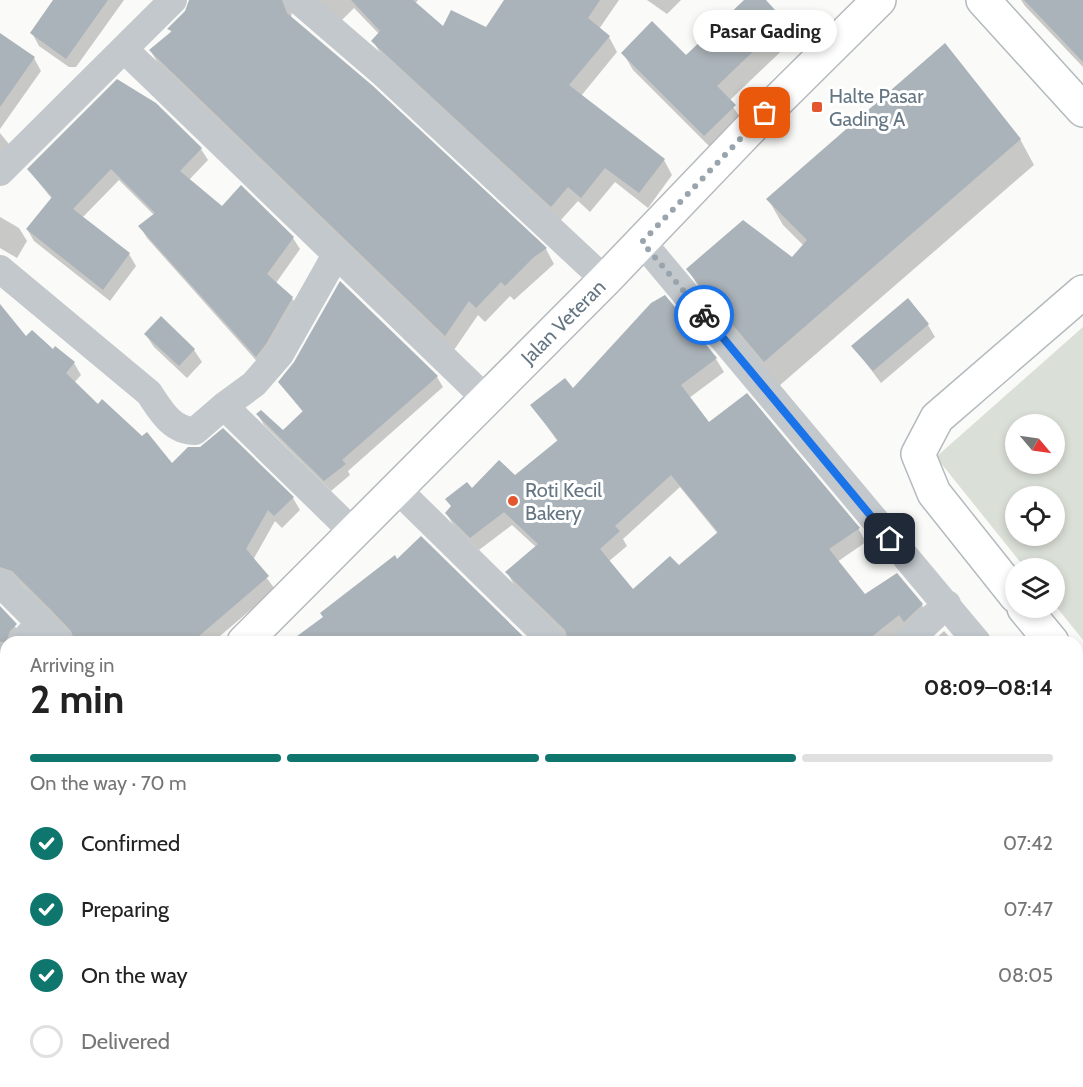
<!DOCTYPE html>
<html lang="en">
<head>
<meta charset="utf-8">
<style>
  :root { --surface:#fff; --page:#f2f2f2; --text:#222; --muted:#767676; --line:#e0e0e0; --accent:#0f766e }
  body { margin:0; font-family:Cabin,sans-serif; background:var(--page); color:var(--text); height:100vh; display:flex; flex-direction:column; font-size:22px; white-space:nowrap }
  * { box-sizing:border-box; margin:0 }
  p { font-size:20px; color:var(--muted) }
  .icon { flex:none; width:33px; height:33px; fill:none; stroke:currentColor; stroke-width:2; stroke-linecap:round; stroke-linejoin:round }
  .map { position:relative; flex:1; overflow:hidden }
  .side { position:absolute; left:0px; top:636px; width:1083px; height:452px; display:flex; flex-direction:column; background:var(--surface); border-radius:18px 18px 0 0; box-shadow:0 3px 9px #0003 }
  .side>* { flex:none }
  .needle { width:39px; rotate:119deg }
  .fabs { position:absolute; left:1005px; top:414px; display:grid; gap:12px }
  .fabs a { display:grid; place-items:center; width:60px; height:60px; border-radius:50%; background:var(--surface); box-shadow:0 3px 9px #0003; font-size:30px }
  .pin { position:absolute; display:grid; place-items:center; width:51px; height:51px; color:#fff; margin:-26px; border-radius:12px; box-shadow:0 3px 9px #0006 }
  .courier { position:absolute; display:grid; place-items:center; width:60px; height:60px; margin:-30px; border:4px solid #1a73e8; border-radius:50%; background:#fff; color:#222; box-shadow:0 2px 8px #0007 }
  .bubble { position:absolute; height:42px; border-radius:21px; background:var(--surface); box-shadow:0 3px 9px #0003; font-size:20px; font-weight:800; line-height:42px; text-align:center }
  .head em { font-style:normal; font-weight:800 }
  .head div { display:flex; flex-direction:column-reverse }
  .head { display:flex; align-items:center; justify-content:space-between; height:102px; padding:0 30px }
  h1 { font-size:39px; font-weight:800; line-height:45px }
  .bar { display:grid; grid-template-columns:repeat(4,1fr); gap:9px 6px; align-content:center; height:72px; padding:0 30px }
  .bar i { height:8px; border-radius:4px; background:var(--line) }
  .bar .active { background:var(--accent) }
  .bar p { grid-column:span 4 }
  ol { padding:0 30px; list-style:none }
  li { display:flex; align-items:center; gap:18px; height:66px }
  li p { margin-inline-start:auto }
  li .icon { padding:6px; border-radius:50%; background:var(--accent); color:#fff; stroke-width:4 }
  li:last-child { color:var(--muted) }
  li i { width:33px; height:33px; border:3px solid var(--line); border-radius:50% }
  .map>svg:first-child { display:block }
  .green { fill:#dadfd7; fill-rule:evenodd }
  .shadow { fill:#0003; fill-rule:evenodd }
  .building { fill:#aab3b9; fill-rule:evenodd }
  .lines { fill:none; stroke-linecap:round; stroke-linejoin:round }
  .secondary-casing { stroke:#b3babf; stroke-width:36 }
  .primary-casing { stroke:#b5babe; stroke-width:36 }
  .street { stroke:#c3c8cc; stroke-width:28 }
  .secondary { stroke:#fff; stroke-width:33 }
  .primary { stroke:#fff; stroke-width:33 }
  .done { stroke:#99a4ac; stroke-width:6; stroke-dasharray:0 10.8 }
  .route { stroke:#1a73e8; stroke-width:8 }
  .poi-dot { fill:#e4572e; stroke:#fff; stroke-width:2 }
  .labels { text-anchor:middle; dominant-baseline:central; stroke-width:6; stroke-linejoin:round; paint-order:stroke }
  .poi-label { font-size:20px; fill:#657683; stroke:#fff; text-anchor:start }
  .street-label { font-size:20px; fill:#657683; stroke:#fff }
</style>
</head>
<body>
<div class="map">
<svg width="1083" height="1087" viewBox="0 0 1083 1087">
  <rect width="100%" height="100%" fill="#fafaf8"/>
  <path class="green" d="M1083 327V640L1055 605 1054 568H1025L936 457ZM1016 424H1054V464H1016ZM1016 496H1054V536H1016Z"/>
  <path class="shadow" d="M55 0H124L76 67H69L39 46 32 33Z
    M193 0H300L293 5 291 18 372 87 546 249 554 264 514 300 510 296 485 322 478 315 454 350 159 65 150 50 172 33 169 29 186 13Z
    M313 0H418L415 4 444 28 487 29 506 0H619L599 29 609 37 617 52 581 96 664 160 672 175 648 208 615 182 590 212 578 201 560 221 382 56 373 41 379 34 354 8 341 21Z
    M647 0H681L667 14Z
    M746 0H764L784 22 794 39 729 101 744 123 711 148 633 70 623 53 686 58Z
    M1021 0H1083V67L1025 6Z
    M0 35 34 58 41 71 0 129Z
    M0 133 13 149 0 168Z
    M1020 139 1034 165 779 386 703 295 688 269 792 259 804 246 783 225 768 199Z
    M201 149 208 160 189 180 222 208 293 238 300 249 276 283 292 298 299 310 263 368 147 238 140 226 154 215 119 180 82 218 129 254 136 266 110 301 34 241 27 229 52 199 28 169Z
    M0 217 19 228 27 241 17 258 0 248Z
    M341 283 437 377 443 387 348 471 350 475 331 491 264 425 258 415 283 432 303 412 279 382 296 363Z
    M0 306 26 339 53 351 56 348 74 363 81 375 74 383 98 406 172 465 201 448 223 430 293 498 300 510 282 528 275 521 253 560 275 589 213 642H76L20 583 0 581Z
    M928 325 935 337 881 383 853 346Z
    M146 335 194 350 202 362 187 378 154 347Z
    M716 359 724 372 689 398 708 424 858 528 866 542 837 562 770 642H570L514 585 507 572 536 547 512 525 479 550 454 526 446 513 472 491 515 477 558 442 532 405 572 390ZM680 487 718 534 678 568 633 591 608 562 627 546 623 539Z
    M865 596 922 605 930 618 907 642H801Z
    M0 607 23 637 18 642H6V657L0 660Z
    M944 631 954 642H932Z
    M0 681H6V825L0 832Z
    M1077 793 1083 802V1013L1077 1015Z
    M0 1029 6 1036V1082H76L81 1087H0Z
    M1077 1038 1083 1040V1087H954L948 1082H1077Z
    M144 1082H182L185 1087H153Z
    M217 1082H273L268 1087H218Z
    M346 1082H469L462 1087H353Z
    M482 1082H589L583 1087H484L486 1083Z
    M605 1082H689L695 1087H611Z
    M715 1082H902L906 1086 909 1082H917L920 1087H709Z"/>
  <path class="building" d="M53 0H108L66 59 30 33Z
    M189 0H282L287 13 373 86 547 248 534 257 505 286 501 282 476 308 469 301 445 336 149 50 172 31 167 29 185 11Z
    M351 0H413L443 26 451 10 486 27 504 0H600L588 18 610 36 569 85 665 159 639 193 605 168 581 198 568 187 551 207 371 41 380 31Z
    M744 0H766L785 21 717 86 736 105 704 136 621 53 652 21 686 55Z
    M1024 0H1083V62Z
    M0 33 35 57 0 107Z
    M945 43 1021 139 764 362 686 269 743 220 792 257 807 240 766 199Z
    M117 79 156 103 202 148 180 171 222 206 241 185 294 237 267 274 293 297 266 344 256 357 138 226 155 213 111 169 73 209 130 253 103 290 26 229 52 197 27 169Z
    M340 281 438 376 342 460 346 464 324 481 256 414 261 410 283 430 303 411 278 382 294 362Z
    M665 295 717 358 681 385 709 422 747 393 860 528 829 549 865 594 897 573 923 604 904 622 899 615 865 642H569L565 630 505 572 538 544 504 512 470 538 445 513 451 506 445 499 467 482 472 488 499 460 515 475 558 440 530 405 565 378 573 388 651 303ZM671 475 718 532 679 565 670 556 633 589 600 549 620 531 615 526Z
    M908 298 929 324 873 371 851 346Z
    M0 304 26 336 32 330 53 349 55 346 75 362 66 373 98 404 102 399 142 436 147 432 172 463 188 447H200L223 428 294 497 274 516 268 510 246 549 269 576 192 642H75L71 631 52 611 12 571 0 567Z
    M161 316 195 349 179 366 144 334Z
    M421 536 529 642H289L323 617 320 613 395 555 397 559Z
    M0 606 17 624 10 631 6 642H0Z"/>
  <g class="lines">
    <g class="secondary-casing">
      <path id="secondary" d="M983 0 1083 110
        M1016 596 934 493 918 454 937 418 1083 292
        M1024 608 1052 642
        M1077 674 1083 681"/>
    </g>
    <g class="primary-casing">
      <g id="primary">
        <path id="s1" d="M244 642 605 280 765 113 879 0"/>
        <path d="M0 882 6 876"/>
      </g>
    </g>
    <path class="street" d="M298 0 384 74 605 280
      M125 50 485 398
      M0 172 173 0
      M642 242 977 642
      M0 269 149 393C161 411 172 431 195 431L224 406 354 533
      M224 406 254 384 280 354 337 253
      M396 488 553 642
      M0 583 59 642
      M22 642 41 623
      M907 642 947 604
      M0 664 6 658
      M1077 766 1083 774
      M0 995 6 1000
      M1077 1016 1083 1023
      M110 1082 117 1087
      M281 1082 287 1087
      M589 1082 594 1087
      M932 1082 937 1087
      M195 1087 201 1082
      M463 1087 469 1082"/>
    <use href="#secondary" class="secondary"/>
    <use href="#primary" class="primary"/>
  </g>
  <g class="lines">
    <path class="done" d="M704 315 642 242 765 113"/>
    <path class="route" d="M704 315 890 539"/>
  </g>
  <g class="poi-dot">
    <rect x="811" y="101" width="12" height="12" rx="3"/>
    <circle cx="513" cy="501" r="6"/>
  </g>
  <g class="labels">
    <g class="poi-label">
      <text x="829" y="96">Halte Pasar<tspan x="829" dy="23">Gading A</tspan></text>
      <text x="525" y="490">Roti Kecil<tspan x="525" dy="23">Bakery</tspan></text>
    </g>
    <g class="street-label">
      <text stroke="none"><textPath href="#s1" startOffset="452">Jalan Veteran</textPath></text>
    </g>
  </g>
</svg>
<div class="fabs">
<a><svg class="needle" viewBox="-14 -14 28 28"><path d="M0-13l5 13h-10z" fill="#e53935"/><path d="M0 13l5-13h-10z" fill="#767676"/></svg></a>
<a><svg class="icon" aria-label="locate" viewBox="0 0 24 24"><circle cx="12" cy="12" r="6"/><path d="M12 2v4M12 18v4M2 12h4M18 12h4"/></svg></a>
<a><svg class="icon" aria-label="layers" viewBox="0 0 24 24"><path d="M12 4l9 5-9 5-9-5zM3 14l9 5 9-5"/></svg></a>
</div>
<div class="pin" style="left:765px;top:113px;background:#ea580c"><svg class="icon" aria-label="bag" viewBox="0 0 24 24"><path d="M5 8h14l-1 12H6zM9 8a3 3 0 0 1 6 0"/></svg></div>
<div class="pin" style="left:890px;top:539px;background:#1f2937"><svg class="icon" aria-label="home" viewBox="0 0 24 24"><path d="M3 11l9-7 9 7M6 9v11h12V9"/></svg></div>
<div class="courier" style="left:704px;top:315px"><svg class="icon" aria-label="bike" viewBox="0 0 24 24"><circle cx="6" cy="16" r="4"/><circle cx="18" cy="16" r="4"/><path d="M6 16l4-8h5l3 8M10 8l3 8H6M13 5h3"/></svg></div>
<div class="bubble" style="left:693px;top:10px;width:144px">Pasar Gading</div>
<section class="side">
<div class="head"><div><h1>2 min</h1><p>Arriving in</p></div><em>08:09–08:14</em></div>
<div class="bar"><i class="active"></i><i class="active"></i><i class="active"></i><i></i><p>On the way · 70 m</p></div>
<ol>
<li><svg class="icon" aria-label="check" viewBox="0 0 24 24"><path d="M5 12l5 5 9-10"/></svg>Confirmed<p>07:42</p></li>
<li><svg class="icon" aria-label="check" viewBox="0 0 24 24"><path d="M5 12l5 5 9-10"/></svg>Preparing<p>07:47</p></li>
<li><svg class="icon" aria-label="check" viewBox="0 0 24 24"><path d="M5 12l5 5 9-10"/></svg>On the way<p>08:05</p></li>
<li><i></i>Delivered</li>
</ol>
</section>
</div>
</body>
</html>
